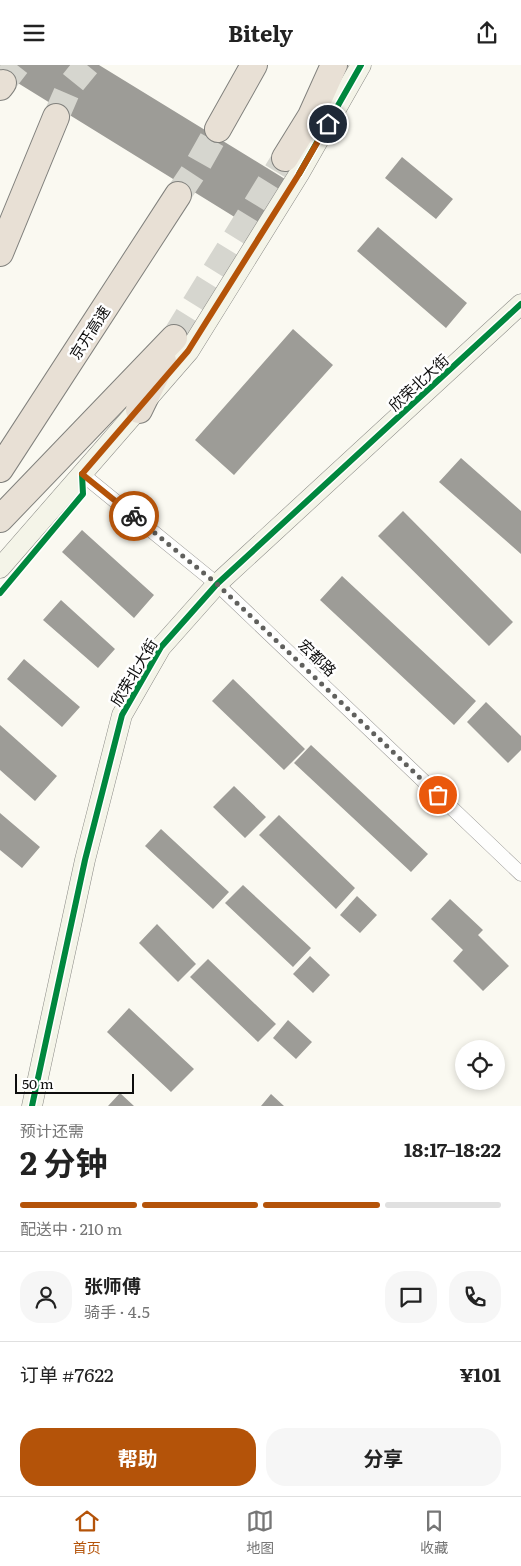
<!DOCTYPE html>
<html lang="zh">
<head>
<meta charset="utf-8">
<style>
  :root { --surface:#fff; --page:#f6f6f6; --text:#222; --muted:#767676; --line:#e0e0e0; --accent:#b45309 }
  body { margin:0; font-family:Literata,"Noto Sans SC",serif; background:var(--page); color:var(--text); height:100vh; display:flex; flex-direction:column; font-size:19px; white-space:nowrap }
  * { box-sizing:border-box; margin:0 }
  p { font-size:16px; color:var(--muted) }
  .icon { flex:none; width:28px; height:28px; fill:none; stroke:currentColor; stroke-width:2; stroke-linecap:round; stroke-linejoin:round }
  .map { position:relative; height:1041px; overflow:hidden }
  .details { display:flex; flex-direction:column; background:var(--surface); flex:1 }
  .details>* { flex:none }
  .tools { position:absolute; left:455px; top:975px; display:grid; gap:10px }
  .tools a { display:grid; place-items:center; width:50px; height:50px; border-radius:50%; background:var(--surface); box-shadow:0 2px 8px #0003; font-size:25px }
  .scale { position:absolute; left:15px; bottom:12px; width:119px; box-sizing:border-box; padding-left:5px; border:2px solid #0d0d0d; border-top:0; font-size:14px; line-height:18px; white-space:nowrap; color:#0d0d0d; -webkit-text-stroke:4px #fff; paint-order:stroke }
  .pin { position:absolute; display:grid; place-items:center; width:42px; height:42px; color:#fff; margin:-21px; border:2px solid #fff; border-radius:50%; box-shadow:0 1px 5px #0007 }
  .courier { position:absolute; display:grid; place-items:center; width:50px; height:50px; margin:-25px; border:4px solid #b45309; border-radius:50%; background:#fff; color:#222; box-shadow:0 1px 6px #0007 }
  .head em { font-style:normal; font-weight:700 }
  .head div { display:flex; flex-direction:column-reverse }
  .head { display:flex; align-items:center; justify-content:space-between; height:85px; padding:0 20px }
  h1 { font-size:32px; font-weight:700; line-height:38px }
  .bar { display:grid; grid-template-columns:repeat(4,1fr); gap:8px 5px; align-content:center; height:60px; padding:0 20px }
  .bar i { height:6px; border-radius:4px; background:var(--line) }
  .bar .on { background:var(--accent) }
  .bar p { grid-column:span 4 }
  .line { display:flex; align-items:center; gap:12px; padding:0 20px; border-top:1px solid var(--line) }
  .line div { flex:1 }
  .round { display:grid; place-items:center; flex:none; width:52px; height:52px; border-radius:20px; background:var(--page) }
  .cta { display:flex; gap:10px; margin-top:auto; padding:10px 20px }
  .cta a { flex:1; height:58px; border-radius:20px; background:var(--accent); color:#fff; font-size:20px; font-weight:700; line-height:58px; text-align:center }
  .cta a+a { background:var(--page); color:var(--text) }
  header { display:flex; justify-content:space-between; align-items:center; height:65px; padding:0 20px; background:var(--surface); font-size:22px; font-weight:700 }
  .tab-bar { display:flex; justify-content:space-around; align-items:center; height:70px; border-top:1px solid var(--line); background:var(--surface); font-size:14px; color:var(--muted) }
  .tab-bar a { display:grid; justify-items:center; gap:2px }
  .tab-bar .on { color:var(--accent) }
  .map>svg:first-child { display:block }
  .building { fill:#9d9c97 }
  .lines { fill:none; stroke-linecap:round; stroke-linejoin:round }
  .highway-tunnel { stroke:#d6d6cf; stroke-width:26; stroke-dasharray:26 13; stroke-linecap:butt }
  .street-casing { stroke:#949390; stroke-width:15 }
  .secondary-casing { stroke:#8a8a86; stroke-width:21 }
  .highway-casing { stroke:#81817d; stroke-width:28 }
  .street { stroke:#fefefd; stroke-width:14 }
  .secondary { stroke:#f4f4e8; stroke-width:20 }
  .highway { stroke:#e8e0d5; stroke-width:26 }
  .cycleway-casing { stroke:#fff; stroke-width:9 }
  .cycleway { stroke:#00873e; stroke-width:6 }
  .done { stroke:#60605d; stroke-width:5; stroke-dasharray:0 9 }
  .route { stroke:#b45309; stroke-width:6 }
  .labels { text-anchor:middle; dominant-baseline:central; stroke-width:5; stroke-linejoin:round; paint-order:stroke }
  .street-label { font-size:15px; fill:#0d0d0d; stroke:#fff }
</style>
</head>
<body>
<header><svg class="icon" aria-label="menu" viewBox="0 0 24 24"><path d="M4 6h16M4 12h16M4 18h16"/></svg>Bitely<svg class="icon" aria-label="share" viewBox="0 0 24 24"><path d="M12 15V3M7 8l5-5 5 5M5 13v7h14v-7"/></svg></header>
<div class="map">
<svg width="521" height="1041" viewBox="0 0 521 1041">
  <rect width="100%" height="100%" fill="#faf9f1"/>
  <path class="building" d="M0 0H99L298 122 267 172 0 7Z
    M402 92 453 134 436 154 385 113Z
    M378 162 467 238 446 263 357 186Z
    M293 264 333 300 234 410 195 375Z
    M461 393 521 446V489L439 417Z
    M403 446 513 557 489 581 378 471Z
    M82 465 154 530 134 553 62 487Z
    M342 511 476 636 454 660 320 535Z
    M61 535 115 584 98 603 43 555Z
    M24 594 80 642 62 662 7 614Z
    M233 614 305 684 284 705 212 636Z
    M486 637 521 671V685L508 698 467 657Z
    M0 660 57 711 35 736 0 705Z
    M311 680 428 789 411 807 294 698Z
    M234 721 266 752 245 773 213 742Z
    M0 748 40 782 22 803 0 785Z
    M279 750 355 823 336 844 259 770Z
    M161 764 229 827 213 844 145 781Z
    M243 820 311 883 293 902 225 838Z
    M357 831 377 850 360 868 340 850Z
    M450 834 483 865 478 870 509 901 483 926 453 896 463 885 431 854Z
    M157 859 196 899 178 917 139 878Z
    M310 891 330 910 313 928 293 909Z
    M208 894 276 959 258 977 190 912Z
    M129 943 194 1004 171 1027 107 967Z
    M288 955 312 977 296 994 273 973Z
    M120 1028 134 1041H108Z
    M271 1029 284 1041H261Z"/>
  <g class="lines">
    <path class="highway-tunnel" d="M3 18 17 0
      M56 52 69 22 87 0
      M178 130 196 103 218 64
      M174 273 285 93"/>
    <g class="street-casing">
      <path id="street" d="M82 409 217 519 521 809"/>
    </g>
    <g class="secondary-casing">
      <path id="secondary" d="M0 503 189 286 299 109 361 0
        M32 1041 85 795 122 650 161 582 217 519 521 239"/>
    </g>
    <g class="highway-casing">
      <path id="highway" d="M0 22 3 18
        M218 64 254 0
        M285 93 311 51 334 0
        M0 188 56 52
        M139 345 163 296
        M0 404 178 130
        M0 454 174 273"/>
    </g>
    <use href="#street" class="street"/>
    <use href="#secondary" class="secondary"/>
    <use href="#highway" class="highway"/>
    <g class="cycleway-casing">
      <path id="cycleway" d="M299 109 361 0
        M0 528 83 429 82 409
        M32 1041 85 795 122 650 161 582 217 519 521 239"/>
    </g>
    <use href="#cycleway" class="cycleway"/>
  </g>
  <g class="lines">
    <path class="done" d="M134 451 217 519 438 730"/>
    <path class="route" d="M134 451 82 409 188 286 299 109 328 59"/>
  </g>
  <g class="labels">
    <g class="street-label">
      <text transform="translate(89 267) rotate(-57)">京开高速</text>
      <text transform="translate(418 317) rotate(-43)">欣荣北大街</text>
      <text transform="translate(318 592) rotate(44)">宏都路</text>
      <text transform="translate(133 607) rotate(-59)">欣荣北大街</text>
    </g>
  </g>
</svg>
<div class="tools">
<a><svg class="icon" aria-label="locate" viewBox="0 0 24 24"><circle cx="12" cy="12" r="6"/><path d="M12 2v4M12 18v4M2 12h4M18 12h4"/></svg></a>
</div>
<div class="scale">50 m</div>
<div class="pin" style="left:438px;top:730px;background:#ea580c"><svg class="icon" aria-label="bag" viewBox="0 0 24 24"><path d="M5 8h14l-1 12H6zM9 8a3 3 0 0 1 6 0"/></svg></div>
<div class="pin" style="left:328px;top:59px;background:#1f2937"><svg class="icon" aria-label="home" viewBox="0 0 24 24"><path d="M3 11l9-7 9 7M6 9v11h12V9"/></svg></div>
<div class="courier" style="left:134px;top:451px"><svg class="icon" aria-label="bike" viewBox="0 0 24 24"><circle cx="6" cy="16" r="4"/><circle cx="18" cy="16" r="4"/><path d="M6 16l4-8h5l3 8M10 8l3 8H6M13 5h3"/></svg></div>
</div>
<section class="details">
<div class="head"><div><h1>2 分钟</h1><p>预计还需</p></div><em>18:17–18:22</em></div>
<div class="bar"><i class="on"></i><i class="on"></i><i class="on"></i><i></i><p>配送中 · 210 m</p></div>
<div class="line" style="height:90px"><a class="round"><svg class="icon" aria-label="person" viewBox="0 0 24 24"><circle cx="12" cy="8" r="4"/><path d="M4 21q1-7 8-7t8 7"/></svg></a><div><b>张师傅</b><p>骑手 · 4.5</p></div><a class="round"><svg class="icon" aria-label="chat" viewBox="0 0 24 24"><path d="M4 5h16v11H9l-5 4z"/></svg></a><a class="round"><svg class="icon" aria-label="phone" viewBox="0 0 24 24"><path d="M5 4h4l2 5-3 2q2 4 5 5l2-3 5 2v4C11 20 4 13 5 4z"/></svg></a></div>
<div class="line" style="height:65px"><div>订单 #7622</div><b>¥101</b></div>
<div class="cta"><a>帮助</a><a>分享</a></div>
</section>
<nav class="tab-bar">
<a class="on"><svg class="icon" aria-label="home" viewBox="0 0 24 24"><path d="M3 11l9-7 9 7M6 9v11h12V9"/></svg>首页</a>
<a><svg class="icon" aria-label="map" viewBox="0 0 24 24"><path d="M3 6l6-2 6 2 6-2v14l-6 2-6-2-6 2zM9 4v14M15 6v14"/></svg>地图</a>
<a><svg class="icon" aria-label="saved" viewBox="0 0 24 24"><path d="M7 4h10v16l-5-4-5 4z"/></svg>收藏</a>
</nav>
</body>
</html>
